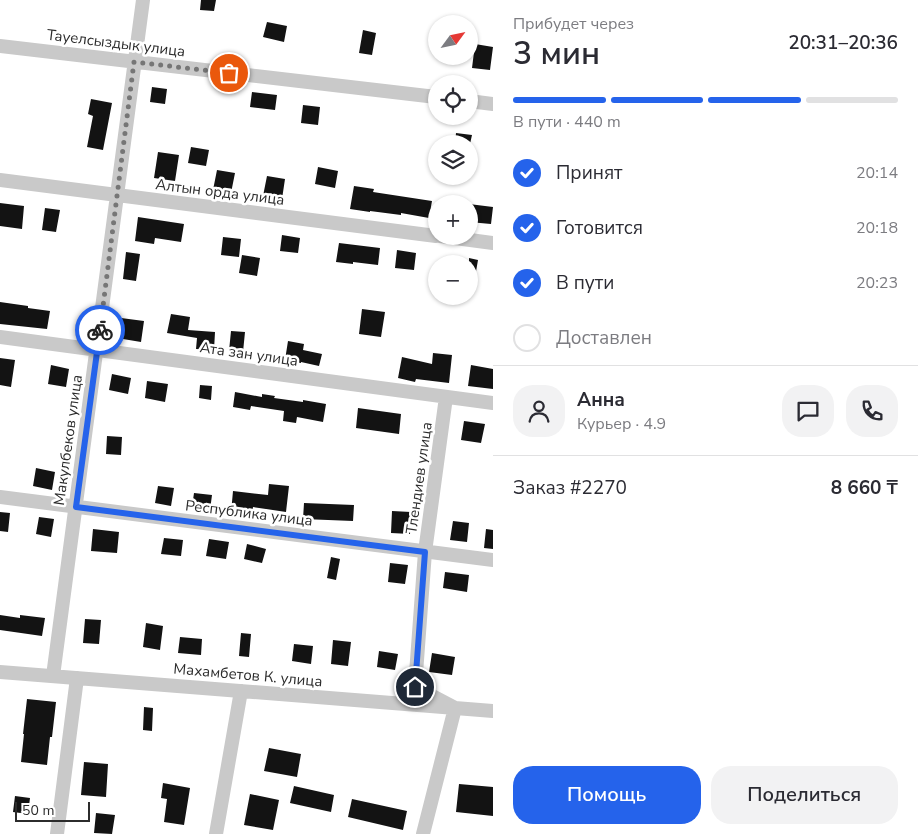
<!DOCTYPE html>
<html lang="ru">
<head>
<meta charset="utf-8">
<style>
  :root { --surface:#fff; --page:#f2f2f3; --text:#2b2b33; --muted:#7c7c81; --line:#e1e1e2; --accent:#2563eb }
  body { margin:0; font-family:"Nunito Sans",sans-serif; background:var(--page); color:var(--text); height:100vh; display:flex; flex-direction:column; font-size:19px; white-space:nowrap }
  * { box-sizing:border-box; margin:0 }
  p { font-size:16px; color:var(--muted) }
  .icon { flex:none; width:28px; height:28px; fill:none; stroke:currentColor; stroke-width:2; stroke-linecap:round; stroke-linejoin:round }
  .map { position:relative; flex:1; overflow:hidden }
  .side { display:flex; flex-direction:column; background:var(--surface); width:425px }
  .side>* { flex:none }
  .needle { width:32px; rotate:57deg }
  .buttons { position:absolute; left:428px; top:15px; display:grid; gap:10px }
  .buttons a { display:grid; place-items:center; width:50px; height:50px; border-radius:50%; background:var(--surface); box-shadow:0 1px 4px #0004; font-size:25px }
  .scale { position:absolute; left:15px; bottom:12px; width:75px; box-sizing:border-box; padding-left:5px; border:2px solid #2c2c2c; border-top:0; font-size:14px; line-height:18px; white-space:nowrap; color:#2c2c2c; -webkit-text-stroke:4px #fff; paint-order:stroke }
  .pin { position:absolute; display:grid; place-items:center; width:42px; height:42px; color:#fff; margin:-21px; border:2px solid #fff; border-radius:50%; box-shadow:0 1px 5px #0007 }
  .courier { position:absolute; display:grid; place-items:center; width:50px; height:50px; margin:-25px; border:4px solid #2563eb; border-radius:50%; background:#fff; color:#222; box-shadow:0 1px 6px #0007 }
  .summary em { font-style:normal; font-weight:600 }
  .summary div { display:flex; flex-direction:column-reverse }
  .summary { display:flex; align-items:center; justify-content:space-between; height:85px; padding:0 20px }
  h1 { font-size:32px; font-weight:600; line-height:38px }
  .bar { display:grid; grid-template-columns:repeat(4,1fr); gap:8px 5px; align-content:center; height:60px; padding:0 20px }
  .bar i { height:6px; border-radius:4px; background:var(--line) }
  .bar .on { background:var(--accent) }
  .bar p { grid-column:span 4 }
  .line { display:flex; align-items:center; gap:12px; padding:0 20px; border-top:1px solid var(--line) }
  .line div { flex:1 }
  .round { display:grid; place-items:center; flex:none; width:52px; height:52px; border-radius:20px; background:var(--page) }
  ol { padding:0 20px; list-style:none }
  li { display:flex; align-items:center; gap:15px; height:55px }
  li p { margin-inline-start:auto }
  li .icon { padding:5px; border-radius:50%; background:var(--accent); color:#fff; stroke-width:4 }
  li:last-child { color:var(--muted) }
  li i { width:28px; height:28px; border:2px solid var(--line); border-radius:50% }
  .primary-button { display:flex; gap:10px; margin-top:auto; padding:10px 20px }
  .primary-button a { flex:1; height:58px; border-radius:20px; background:var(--accent); color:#fff; font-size:20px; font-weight:600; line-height:58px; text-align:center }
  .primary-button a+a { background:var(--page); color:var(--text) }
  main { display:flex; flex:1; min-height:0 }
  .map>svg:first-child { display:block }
  .building { fill:#131313 }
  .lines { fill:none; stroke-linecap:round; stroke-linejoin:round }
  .minor { stroke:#c9c9c9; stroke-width:14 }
  .done { stroke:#767676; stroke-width:5; stroke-dasharray:0 9 }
  .route { stroke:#2563eb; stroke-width:6 }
  .labels { text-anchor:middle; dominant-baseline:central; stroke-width:5; stroke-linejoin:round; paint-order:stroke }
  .street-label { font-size:15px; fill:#2c2c2c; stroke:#fff }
</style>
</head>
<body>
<main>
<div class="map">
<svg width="493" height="834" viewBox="0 0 493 834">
  <rect width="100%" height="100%" fill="#fff"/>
  <path class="building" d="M201 0H216L214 11 200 10Z
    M267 22 287 26 284 42 263 37Z
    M363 30 376 33 372 55 359 53Z
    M475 44 493 47 490 70 472 68Z
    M152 87 167 89 165 104 150 102Z
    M252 92 277 95 275 110 250 107Z
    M91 99 112 103 103 150 87 147 93 116 88 114Z
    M303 105 320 107 318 125 301 123Z
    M456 133 472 135 470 144H455Z
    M191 147 209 150 206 166 188 163Z
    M158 152 179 155 175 181 154 178Z
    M318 167 338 171 335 188 315 184Z
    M217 170 235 173 231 193 213 190Z
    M267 176 285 179 282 199 263 196Z
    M354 186 374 189 373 192 432 201 429 218 401 213V215L370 211V212L350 209Z
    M0 203 24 206 22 229 0 226Z
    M469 204 493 207 491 224 469 222Z
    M45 208 60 210 56 232 42 230Z
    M138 217 184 224 181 242 155 238 154 244 135 241Z
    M282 235 300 238 298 253 280 251Z
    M223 237 241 239 239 257 221 255Z
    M339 243 380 248 378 265 353 262V264L336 262Z
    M397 250 416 253 414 270 395 268Z
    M126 252 140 254 136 281 123 279Z
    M242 255 260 258 257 276 239 273Z
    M469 258 478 260 473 289H469Z
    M0 302 28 306V308L50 311 47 329 0 324Z
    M362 309 385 312 381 337 359 334Z
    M171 314 190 317 188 330 215 332 214 350 196 349 197 338 167 333Z
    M121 318 144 321 141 342 117 338Z
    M231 331 245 332 243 352 229 351Z
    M288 341 304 344 303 350 322 354 319 366 301 362V363L285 360Z
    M433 353 452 355 449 383 416 379 415 382 398 378 402 357 432 364Z
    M0 358 15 360 11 387 0 385Z
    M51 365 69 369 66 387 48 384Z
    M471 365 493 369V389L468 386Z
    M112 374 131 378 128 394 109 390Z
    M147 381 168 384 165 402 145 398Z
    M200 385 212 386 211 400 199 398Z
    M235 392 262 397V394L275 396 274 398 303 402V400L326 404 323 422 297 417 296 423 283 421 284 411 251 406 250 410 233 407Z
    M358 408 401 414 399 434 356 428Z
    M464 421 485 424 481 443 461 440Z
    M107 436 122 437 121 455 106 454Z
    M36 468 55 472 52 490 33 486Z
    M269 484 289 486 286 512 253 507 252 515 231 513 233 491 268 495Z
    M158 486 174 488 171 506 155 503Z
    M194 493 212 495 210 510 192 507Z
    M304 503 354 505 353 521 303 519Z
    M392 511 411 512 410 534 391 533Z
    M0 512 10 513 8 532 0 531Z
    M39 517 54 519 51 537 36 534Z
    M453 521 469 523 467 542 450 540Z
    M93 529 119 532 117 553 91 551Z
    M486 529 493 530V549L484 548Z
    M164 538 183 540 181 556 161 554Z
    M209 539 229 542 226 559 206 556Z
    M247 544 266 549 262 563 244 559Z
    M331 557 340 559 336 580 327 578Z
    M390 563 408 565 405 584 388 582Z
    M445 572 469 575 467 592 443 588Z
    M0 615 20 618V615L45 618 42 636 0 630Z
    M85 619 101 620 99 644 83 643Z
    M146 623 163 626 160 650 143 647Z
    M241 633 251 634 249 657 239 656Z
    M180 637 202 639 201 655 178 653Z
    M333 640 351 642 348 666 331 664Z
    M294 644 313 646 311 664 292 661Z
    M379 651 398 654 395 670 377 667Z
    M432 653 455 657 452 675 429 672Z
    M27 699 56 702 52 737H50L47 765 21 762 24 734H23Z
    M144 707 153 708 152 731 143 730Z
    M269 748 301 754 297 777 264 771Z
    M84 762 108 764 106 797 81 795Z
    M163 783 190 788 184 825 164 822 167 799 161 798Z
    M459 784 493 787V816L456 812Z
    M294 786 334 795 331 812 290 803Z
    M250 794 279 800 273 830 244 825Z
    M15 796 30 798 28 814 13 812Z
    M352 799 407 811 403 830 348 817Z
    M96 813 115 815 112 834 94 833Z"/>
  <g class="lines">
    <path class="minor" d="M0 46 436 97
      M469 101 493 104
      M0 180 436 236
      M440 236 493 243
      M0 337 493 403
      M0 497 493 560
      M0 672 493 711
      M53 676 143 0
      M57 834 77 678
      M216 834 241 691
      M423 834 455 708 415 687 425 552 446 397"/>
  </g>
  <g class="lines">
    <path class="done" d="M100 330 134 62 229 73"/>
    <path class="route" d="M100 330 76 507 425 552 415 687"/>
  </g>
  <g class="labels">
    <g class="street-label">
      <text transform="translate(116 43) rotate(7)">Тауелсыздык улица</text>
      <text transform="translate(220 192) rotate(7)">Алтын орда улица</text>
      <text transform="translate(249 354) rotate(8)">Ата зан улица</text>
      <text transform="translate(68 440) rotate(-82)">Макулбеков улица</text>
      <text transform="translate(419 478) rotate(-82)">Тлендиев улица</text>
      <text transform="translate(249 513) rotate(7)">Республика улица</text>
      <text transform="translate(248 675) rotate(5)">Махамбетов К. улица</text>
    </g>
  </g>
</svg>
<div class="buttons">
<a><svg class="needle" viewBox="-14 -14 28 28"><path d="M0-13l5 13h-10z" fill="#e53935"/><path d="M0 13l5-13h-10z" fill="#7c7c81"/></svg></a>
<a><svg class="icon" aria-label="locate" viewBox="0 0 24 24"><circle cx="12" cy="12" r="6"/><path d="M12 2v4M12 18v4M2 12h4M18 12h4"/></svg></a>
<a><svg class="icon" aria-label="layers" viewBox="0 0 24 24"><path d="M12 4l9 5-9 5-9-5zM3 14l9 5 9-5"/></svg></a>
<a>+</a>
<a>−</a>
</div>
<div class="scale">50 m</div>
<div class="pin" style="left:229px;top:73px;background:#ea580c"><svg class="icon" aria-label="bag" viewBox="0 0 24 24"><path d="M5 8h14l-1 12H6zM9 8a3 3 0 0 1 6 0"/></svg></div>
<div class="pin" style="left:415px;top:687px;background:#1f2937"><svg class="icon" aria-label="home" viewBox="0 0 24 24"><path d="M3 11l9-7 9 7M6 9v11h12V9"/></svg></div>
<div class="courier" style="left:100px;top:330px"><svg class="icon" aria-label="bike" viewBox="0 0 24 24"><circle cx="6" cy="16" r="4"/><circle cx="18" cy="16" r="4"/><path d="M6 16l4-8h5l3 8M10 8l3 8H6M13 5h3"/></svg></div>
</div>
<section class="side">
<div class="summary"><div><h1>3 мин</h1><p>Прибудет через</p></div><em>20:31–20:36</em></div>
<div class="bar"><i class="on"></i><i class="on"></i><i class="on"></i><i></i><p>В пути · 440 m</p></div>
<ol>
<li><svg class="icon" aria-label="check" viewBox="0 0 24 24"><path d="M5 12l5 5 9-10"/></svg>Принят<p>20:14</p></li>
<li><svg class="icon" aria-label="check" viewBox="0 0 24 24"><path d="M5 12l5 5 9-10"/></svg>Готовится<p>20:18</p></li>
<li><svg class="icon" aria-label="check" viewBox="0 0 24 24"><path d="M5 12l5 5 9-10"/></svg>В пути<p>20:23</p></li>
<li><i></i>Доставлен</li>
</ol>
<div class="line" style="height:90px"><a class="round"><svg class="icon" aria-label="person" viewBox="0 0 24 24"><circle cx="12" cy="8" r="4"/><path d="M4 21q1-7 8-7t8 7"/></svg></a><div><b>Анна</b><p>Курьер · 4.9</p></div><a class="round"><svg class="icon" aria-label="chat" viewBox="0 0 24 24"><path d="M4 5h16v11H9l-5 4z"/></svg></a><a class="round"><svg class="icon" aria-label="phone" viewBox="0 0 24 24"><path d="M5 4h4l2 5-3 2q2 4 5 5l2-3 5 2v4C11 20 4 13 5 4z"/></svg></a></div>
<div class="line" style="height:65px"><div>Заказ #2270</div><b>8 660 ₸</b></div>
<div class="primary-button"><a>Помощь</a><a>Поделиться</a></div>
</section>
</main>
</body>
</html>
